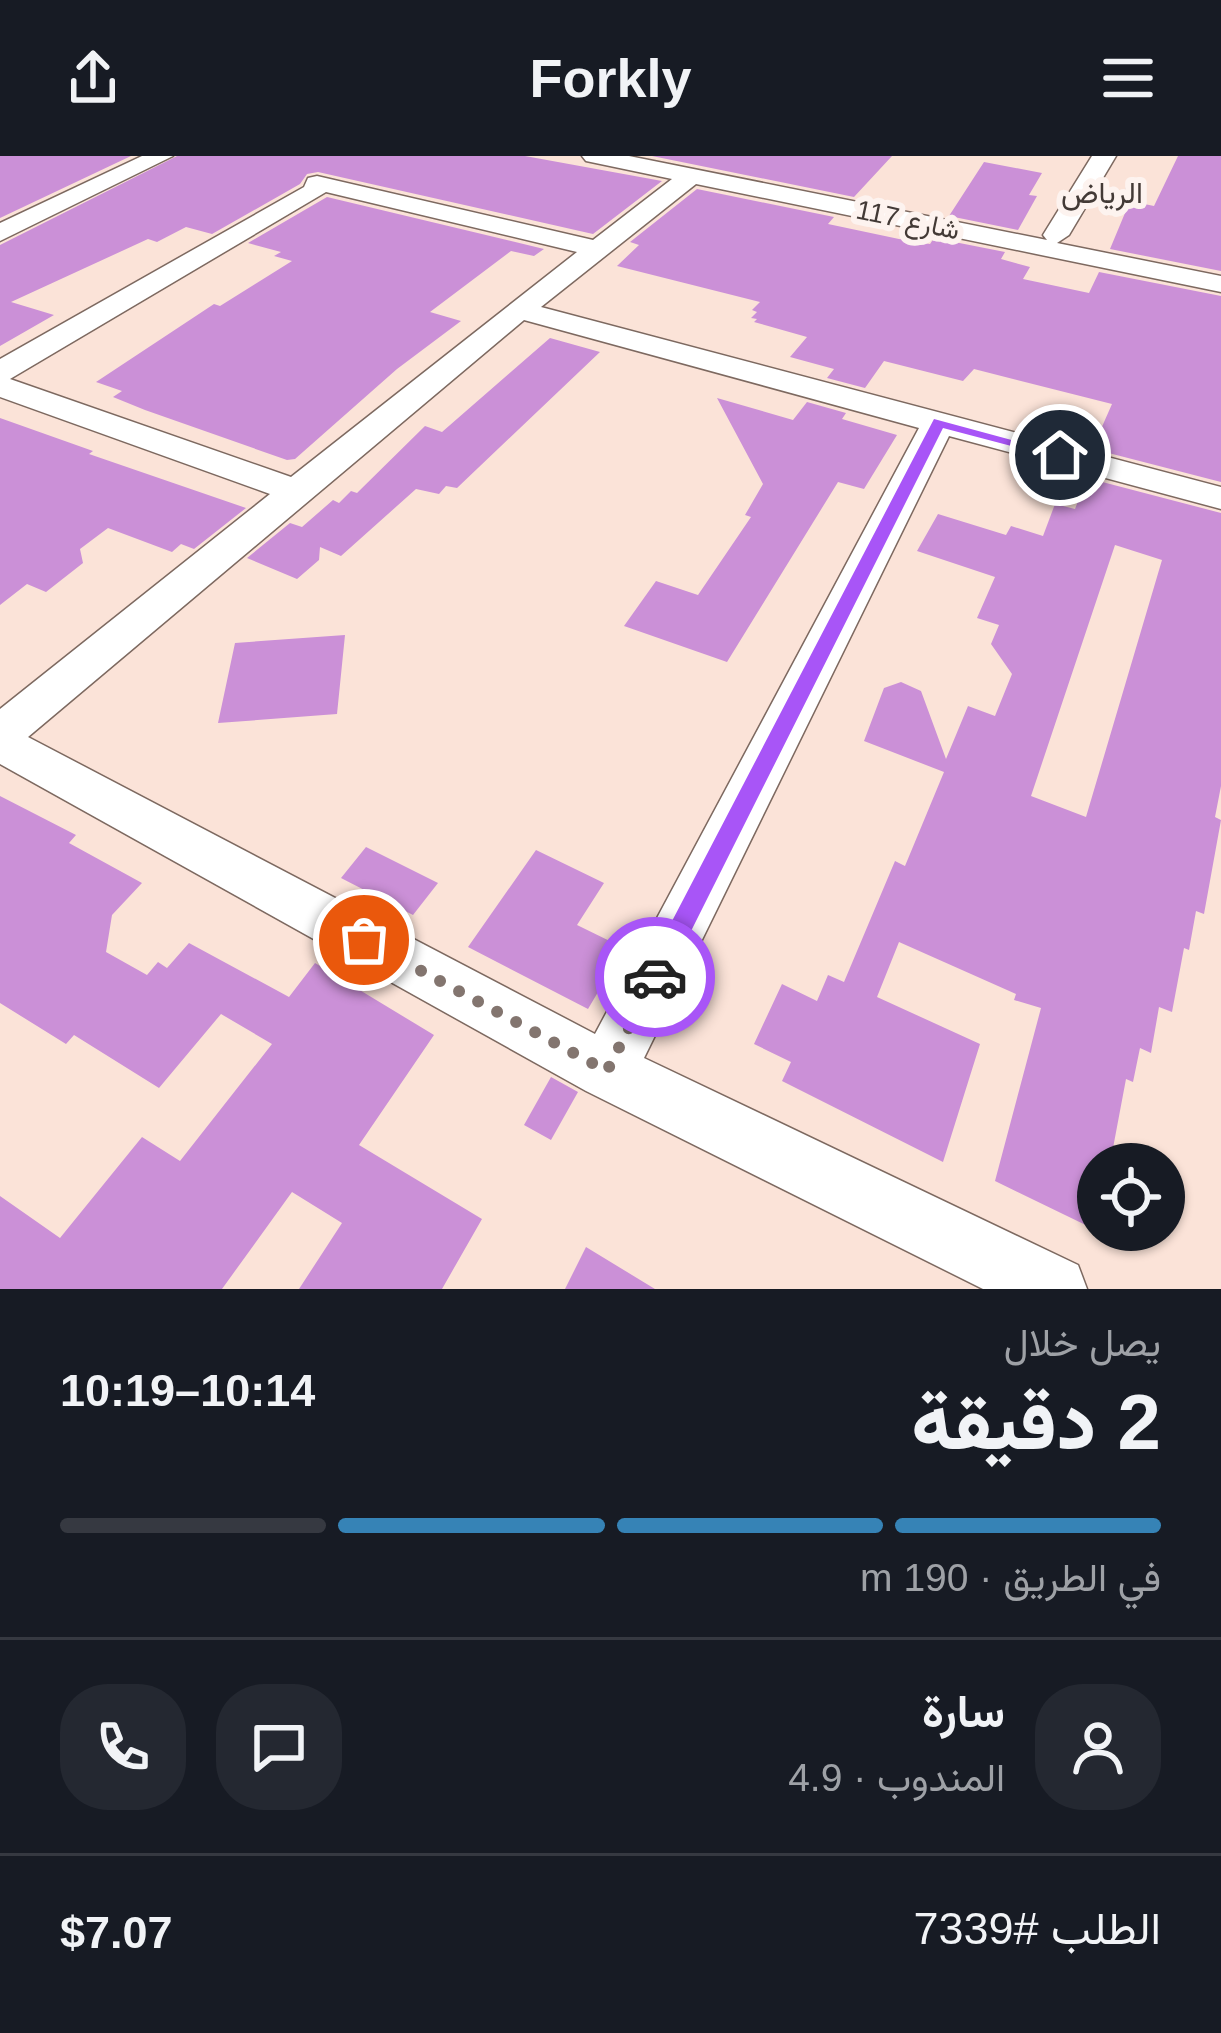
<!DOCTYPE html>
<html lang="ar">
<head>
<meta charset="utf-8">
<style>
  :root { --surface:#171b24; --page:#242831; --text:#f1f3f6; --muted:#9ea1a6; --line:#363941; --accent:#3683b6 }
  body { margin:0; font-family:Helvetica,Vazirmatn,sans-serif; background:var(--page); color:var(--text); direction:rtl; height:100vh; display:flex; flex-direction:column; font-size:45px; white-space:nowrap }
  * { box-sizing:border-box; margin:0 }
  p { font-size:39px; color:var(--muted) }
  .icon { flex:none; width:66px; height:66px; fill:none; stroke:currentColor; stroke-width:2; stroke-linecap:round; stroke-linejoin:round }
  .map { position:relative; height:1133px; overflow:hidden; direction:ltr }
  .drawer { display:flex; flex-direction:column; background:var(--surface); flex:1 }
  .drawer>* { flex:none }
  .controls { position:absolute; left:1077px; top:987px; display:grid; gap:24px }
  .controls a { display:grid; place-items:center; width:108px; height:108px; border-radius:50%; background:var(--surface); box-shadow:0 3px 9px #0004; font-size:60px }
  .pin { position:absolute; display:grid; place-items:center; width:102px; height:102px; color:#fff; margin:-51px; border:6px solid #fff; border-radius:50%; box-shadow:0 3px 12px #0007 }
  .courier { position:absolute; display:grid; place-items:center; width:120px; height:120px; margin:-60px; border:9px solid #a855f7; border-radius:50%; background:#fff; color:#222; box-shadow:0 3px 15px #0007 }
  .head em { font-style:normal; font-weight:800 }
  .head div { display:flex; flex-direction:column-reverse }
  .head { display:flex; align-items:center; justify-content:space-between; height:204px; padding:0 60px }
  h1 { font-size:78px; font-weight:800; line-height:90px }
  .bar { display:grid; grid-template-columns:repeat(4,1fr); gap:18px 12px; align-content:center; height:144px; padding:0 60px }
  .bar i { height:15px; border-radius:9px; background:var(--line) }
  .bar .active { background:var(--accent) }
  .bar p { grid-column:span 4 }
  .line { display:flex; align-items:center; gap:30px; padding:0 60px; border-top:3px solid var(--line) }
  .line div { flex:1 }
  .round { display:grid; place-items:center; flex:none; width:126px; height:126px; border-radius:48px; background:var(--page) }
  header { display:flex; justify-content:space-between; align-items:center; height:156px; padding:0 60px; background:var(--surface); font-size:54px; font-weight:800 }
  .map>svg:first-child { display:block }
  .building { fill:#cb90d7; fill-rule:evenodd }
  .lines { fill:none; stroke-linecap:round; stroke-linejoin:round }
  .minor-casing { stroke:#7d6960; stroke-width:3 }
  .minor { fill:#fff; fill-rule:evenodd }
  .tree { fill:#96786a }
  .route { fill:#a855f7 }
  .done { stroke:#83756f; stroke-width:12; stroke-dasharray:0 21.6 }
  .labels { text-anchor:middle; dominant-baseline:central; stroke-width:12; stroke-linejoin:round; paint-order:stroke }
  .far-street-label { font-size:27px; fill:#433a36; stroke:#fdf3ef }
  .far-neighbourhood-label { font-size:30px; fill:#433a36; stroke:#fdf3ef }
</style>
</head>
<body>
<header><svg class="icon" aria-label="menu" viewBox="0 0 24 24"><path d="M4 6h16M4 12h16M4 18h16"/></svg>Forkly<svg class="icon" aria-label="share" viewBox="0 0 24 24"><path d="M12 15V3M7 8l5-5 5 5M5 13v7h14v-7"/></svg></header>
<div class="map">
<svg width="1221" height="1133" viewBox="0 0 1221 1133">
  <rect width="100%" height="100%" fill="#fbe3d8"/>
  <path class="building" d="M0 0H131L0 62Z
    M177 0H525L662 25 593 78 318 16 307 18 300 28 212 78 186 71 157 86 148 83 11 146 54 159 0 190V89Z
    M652 0H892L854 41Z
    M1178 0H1221V115L1110 93 1130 45 1154 50Z
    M984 6 1042 17 1029 39 1037 40 1018 74 949 60Z
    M697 33 834 61 828 68 899 83 930 88 934 82 1005 96 1001 103 1030 111 1023 123 1089 137 1099 116 1221 140V326L1097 294 1101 283 1097 282 1112 248 974 213 963 225 884 205 865 232 827 222 834 213 790 201 807 181 754 166 757 163 751 162 757 156 752 154 760 146 617 110 639 89 630 86Z
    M327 41 544 93 534 100 511 95 430 156 461 165 397 213 295 303 287 304 145 254 113 241 122 235 96 226 214 148 220 150 292 105 274 100 281 96 248 87Z
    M550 182 600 196 457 332 446 330 439 338 416 333 341 400 320 391 319 404 297 423 247 402 290 367 302 371 333 344 339 347 351 335 357 337 425 270 442 276Z
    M717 242 793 264 807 246 846 257 842 263 897 279 864 333 838 326 727 506 624 470 656 425 698 439 751 361 745 359 763 328Z
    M0 262 93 295 89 298 246 352 194 393 181 388 172 396 108 372 80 393 83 407 46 436 27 428 0 449Z
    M1087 322 1221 357V630L1215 661 1221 664 1204 758 1196 755 1189 794 1184 792 1172 856 1159 851 1151 897 1140 892 1133 926 1126 923 1110 1008H1098V1075L995 1025 1041 852 1014 844 1016 838 899 786 877 841 980 888 943 1006 782 925 791 906 754 888 782 828 817 845 828 819 844 826 895 705 905 710 944 616 864 585 884 532 901 526 921 535 946 603 968 550 995 560 1012 518 991 488 999 469 977 462 995 421 917 395 938 358 1006 379 1011 370 1043 380 1055 348 1075 353ZM1115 389 1162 404 1086 661 1031 640Z
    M345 479 337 558 218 567 235 487Z
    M0 640 76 679 69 687 142 727 112 759 106 796 147 819 158 806 167 812 189 787 289 841 315 807 434 879 359 989 482 1063 442 1133H299L342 1067 292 1036 222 1133H0V1040L60 1082 142 981 180 1005 272 888 221 858 159 932 74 879 66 888 0 847Z
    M366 691 438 727 413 759 341 722Z
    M536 694 604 727 577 769 624 792 588 853 468 791Z
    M551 921 578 936 551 984 524 969Z
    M586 1091 655 1133H565Z"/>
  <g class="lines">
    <g class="minor-casing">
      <path id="minor" d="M142 0H173L0 85V67Z
        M582 0H629L1047 84 1043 79 1092 0H1116L1069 79 1057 87 1221 120V136L696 28 541 151 1221 331V353L949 280 644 902 1078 1109 1087 1133H983L586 935 0 608V553L270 338 0 241V203L304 31 308 22 317 20 593 84 672 23 586 5ZM326 36 577 96 291 321 10 223ZM524 164 919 272 595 878 28 581Z"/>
    </g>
    <use href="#minor" class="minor"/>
  </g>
  <circle class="tree" cx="1133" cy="35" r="8"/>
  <path class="route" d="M934 263 1067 299 1060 303 943 272 664 829H647V813Z"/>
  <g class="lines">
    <path class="done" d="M364 784 607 915 655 821"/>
  </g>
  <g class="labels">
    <g class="far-street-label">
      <text transform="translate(908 64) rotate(12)">شارع 117</text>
    </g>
    <g class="far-neighbourhood-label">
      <text x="1102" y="36">الرياض</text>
    </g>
  </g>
</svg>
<div class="controls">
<a><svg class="icon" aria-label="locate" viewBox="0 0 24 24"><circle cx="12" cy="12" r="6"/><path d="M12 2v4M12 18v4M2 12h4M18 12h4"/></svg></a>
</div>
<div class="pin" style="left:364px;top:784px;background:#ea580c"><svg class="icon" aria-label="bag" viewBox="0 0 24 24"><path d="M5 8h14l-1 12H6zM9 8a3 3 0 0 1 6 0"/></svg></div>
<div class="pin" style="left:1060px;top:299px;background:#1f2937"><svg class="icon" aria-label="home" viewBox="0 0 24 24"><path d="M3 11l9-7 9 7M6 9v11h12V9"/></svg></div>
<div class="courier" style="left:655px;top:821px"><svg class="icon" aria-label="car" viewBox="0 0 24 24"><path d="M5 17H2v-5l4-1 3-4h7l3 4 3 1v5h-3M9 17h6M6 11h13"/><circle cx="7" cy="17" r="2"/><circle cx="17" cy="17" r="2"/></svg></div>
</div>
<section class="drawer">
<div class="head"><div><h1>2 دقيقة</h1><p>يصل خلال</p></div><em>10:14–10:19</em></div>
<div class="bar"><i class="active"></i><i class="active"></i><i class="active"></i><i></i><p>في الطريق · 190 m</p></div>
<div class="line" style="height:216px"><a class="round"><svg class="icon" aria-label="person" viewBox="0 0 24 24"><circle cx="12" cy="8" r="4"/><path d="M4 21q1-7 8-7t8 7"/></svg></a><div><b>سارة</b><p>المندوب · 4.9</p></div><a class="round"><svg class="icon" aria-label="chat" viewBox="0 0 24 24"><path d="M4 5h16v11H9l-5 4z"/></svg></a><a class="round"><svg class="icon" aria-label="phone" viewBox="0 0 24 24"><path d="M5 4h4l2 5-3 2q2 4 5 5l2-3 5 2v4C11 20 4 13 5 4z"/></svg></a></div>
<div class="line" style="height:156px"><div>الطلب #7339</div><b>$7.07</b></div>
</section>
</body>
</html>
